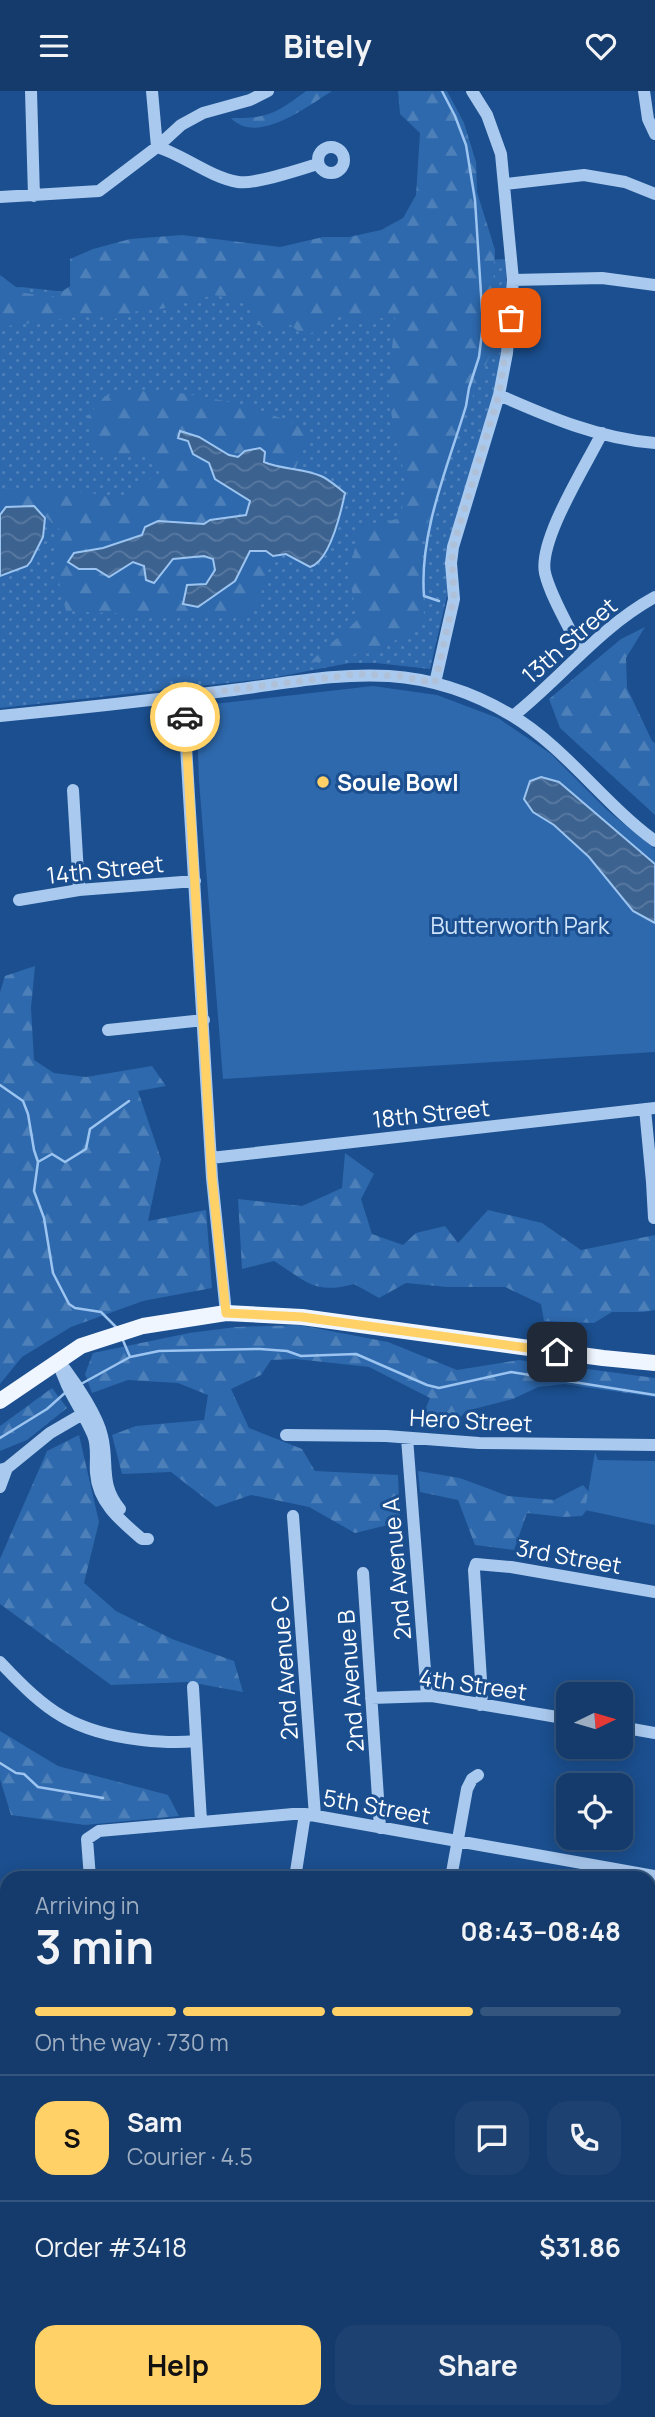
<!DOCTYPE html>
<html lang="en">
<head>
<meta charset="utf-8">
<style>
  :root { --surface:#143b6b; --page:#1d4271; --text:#f1f3f6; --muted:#9dadc1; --line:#33557e; --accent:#ffd166 }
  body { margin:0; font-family:Manrope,sans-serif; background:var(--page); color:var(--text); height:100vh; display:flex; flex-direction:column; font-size:26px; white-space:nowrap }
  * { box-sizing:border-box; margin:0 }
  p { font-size:23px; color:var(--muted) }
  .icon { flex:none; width:38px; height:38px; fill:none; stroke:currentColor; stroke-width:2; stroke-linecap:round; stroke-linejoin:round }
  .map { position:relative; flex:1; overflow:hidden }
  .sheet { position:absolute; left:0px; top:1780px; width:656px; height:548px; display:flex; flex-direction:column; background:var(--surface); border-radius:21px 21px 0 0; box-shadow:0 4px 18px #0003,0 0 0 2px var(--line) }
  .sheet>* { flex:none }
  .needle { width:46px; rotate:85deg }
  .fabs { position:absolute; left:556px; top:1591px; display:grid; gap:14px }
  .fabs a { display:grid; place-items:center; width:77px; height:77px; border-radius:14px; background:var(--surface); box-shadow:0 4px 18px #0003,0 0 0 2px var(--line); font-size:35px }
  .pin { position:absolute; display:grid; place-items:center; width:60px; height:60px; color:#fff; margin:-30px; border-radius:14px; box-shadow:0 4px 10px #0006 }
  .courier { position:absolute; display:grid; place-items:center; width:70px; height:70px; margin:-35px; border:5px solid #ffd166; border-radius:50%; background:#fff; color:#222; box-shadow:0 2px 9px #0007 }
  .head em { font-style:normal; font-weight:700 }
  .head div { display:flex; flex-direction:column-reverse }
  .head { display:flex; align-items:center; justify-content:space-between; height:119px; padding:0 35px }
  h1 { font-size:46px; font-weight:700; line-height:52px }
  .bar { display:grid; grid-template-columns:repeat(4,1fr); gap:10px 7px; align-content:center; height:84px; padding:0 35px }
  .bar i { height:9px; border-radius:5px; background:var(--line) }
  .bar .current { background:var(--accent) }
  .bar p { grid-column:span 4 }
  .line { display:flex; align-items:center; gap:18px; padding:0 35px; border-top:2px solid var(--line) }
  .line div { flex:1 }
  .round { display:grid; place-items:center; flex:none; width:74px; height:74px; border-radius:21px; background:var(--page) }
  .button { display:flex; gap:14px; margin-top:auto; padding:14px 35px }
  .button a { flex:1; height:80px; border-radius:21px; background:var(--accent); color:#111; font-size:28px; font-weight:700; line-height:80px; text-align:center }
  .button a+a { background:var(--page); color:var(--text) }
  header { display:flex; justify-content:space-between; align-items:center; height:91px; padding:0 35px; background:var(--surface); font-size:32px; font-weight:700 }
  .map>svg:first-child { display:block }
  .grass { fill:url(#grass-dots) }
  .forest { fill:url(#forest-firs) }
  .park { fill:#2e69ad }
  .water { fill:url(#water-waves); stroke:#9cc4f0; stroke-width:2 }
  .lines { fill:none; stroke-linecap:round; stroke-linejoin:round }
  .stream { stroke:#9cc4f0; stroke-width:2.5 }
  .minor { stroke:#a9c9ee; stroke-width:12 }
  .major { stroke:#f0f6ff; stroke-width:16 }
  .done { stroke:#afc1d8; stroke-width:7; stroke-dasharray:0 12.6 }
  .route { stroke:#ffd166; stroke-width:9 }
  .poi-dot { fill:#ffd166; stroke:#1b4f8f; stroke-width:2.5 }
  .labels { text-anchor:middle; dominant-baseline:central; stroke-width:6; stroke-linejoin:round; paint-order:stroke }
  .street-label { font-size:23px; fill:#fff; stroke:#1b4f8f }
  .poi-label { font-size:23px; font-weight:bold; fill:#fff; stroke:#1b4f8f; text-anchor:start }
  .park-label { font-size:23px; fill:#cfe3fa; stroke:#1b4f8f }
</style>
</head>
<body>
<header><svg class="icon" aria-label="menu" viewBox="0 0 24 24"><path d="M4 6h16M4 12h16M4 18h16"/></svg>Bitely<svg class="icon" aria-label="heart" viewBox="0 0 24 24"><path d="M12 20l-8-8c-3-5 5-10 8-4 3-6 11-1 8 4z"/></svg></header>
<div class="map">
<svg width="655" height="2326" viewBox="0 0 655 2326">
  <defs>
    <pattern id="grass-dots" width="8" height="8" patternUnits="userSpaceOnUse" patternTransform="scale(1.75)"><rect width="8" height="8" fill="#2e69ad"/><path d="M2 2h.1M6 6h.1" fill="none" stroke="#4d80b9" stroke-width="1.8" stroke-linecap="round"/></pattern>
    <pattern id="forest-firs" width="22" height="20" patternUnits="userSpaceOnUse" patternTransform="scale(1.75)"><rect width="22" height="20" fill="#2e69ad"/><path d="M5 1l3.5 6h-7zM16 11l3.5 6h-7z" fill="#4d80b9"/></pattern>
    <pattern id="water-waves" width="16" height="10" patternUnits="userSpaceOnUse" patternTransform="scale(1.75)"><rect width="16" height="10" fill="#3c6290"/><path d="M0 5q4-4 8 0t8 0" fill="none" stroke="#597aa1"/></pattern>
  </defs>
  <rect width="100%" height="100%" fill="#1b4f8f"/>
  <path class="grass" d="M505 168 508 213 496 294 430 578 376 572H350L271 587 0 617V197L21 196 102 205 293 180Z"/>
  <path class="forest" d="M306 0H332C308 15 257 55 231 27 268 28 278 21 306 0Z
    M398 0H447L464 32 476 71 477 101 495 159 492 217 489 266 448 365 422 452 424 524 406 544 370 562 310 572C324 556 342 545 357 529L349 483 359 438 400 427 407 394 394 340 388 300 395 225 356 231 336 223 317 239 304 246 291 234 271 237 254 233 248 211 214 204 161 218 140 219 115 228 102 223 0 236V184L24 202 54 206 70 195V168L93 158 130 148 182 144 280 156 323 146H349L381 139 403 127 416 104 420 42 400 23Z
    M149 299C203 303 261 315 309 340L295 379 279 377 245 360 239 367 229 364 199 346 188 350 193 363 209 372 215 388 250 410 246 424 210 429 204 433 158 430C132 454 107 456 74 462L79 478H96L109 485 133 471 161 485 173 468 204 465 214 468C216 484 203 500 197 516L235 490 250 460H266L273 465 259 508 241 525 201 526 66 520 55 475 60 439 34 415 6 416 0 424V397L91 402 118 408 164 379 152 367 96 361 87 326 105 305Z
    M645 536 626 567 627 597 652 650 655 652V724L560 637 549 608 621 548Z
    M35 875 31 917 34 969 54 982 86 986 152 975 166 995 138 1000 161 1068 148 1130 206 1119 212 1197 143 1210 71 1236 22 1266 0 1293V901L5 885Z
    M345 1062 374 1083 361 1108 372 1143 403 1154 416 1142 445 1135 458 1152 488 1119 542 1132 581 1159 655 1144V1219L643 1221H612L594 1232 544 1230 541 1213 505 1196H447L406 1192 379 1207 354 1193C314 1204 306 1190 274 1170L242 1178 238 1108 302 1115 342 1097Z
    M299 1234 388 1251 457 1279 519 1269 655 1287V1306L564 1293 538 1296 513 1308 466 1320 452 1336 420 1331 430 1307 369 1276 296 1268 271 1269 261 1284 231 1298 249 1337 302 1358 315 1380 398 1384 400 1431 355 1442 309 1416 251 1404 216 1416 171 1381 122 1383 112 1344 136 1335 204 1329 208 1304 178 1292 128 1289 92 1302 85 1283 93 1262 189 1242 236 1236Z
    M52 1297 67 1317 27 1349 0 1360V1335Z
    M79 1344 99 1431 84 1492 116 1520 172 1548 234 1570 243 1601 189 1591 111 1594 0 1513V1468L47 1360Z
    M418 1380 460 1387 508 1405 554 1409 583 1394 595 1408 582 1425 563 1426 527 1422 514 1459 475 1454 458 1409 420 1401Z
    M0 1640 58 1675 168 1704 179 1725 85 1734 11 1724 0 1688Z
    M7 1837V1978L0 1975V1838Z"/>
  <path class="park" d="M373 595 437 604 498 627 551 663 607 719 655 758V961L223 988 199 690 196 615Z
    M595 1361 598 1369 655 1370V1434L585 1419Z"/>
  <path class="water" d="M180 340 199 346 229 364 238 366 245 360 260 357 265 361 264 371C283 379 303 377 321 385 330 389 337 396 345 402 341 421 330 470 310 476L286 463 273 465 266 460H250L235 490 198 516 183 513 187 494 206 493 215 479 213 468 204 465 173 468 154 492 146 489 144 475 133 471 109 486 96 478H79L68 471 74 462 103 457 142 444 145 436 158 430 204 433 210 429 246 424 250 410 215 388 209 372 193 363 188 350 178 347Z
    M34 415 45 427 43 446 31 470 27 475 0 485V424L6 416Z
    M541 686 559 691 655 773V832L633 820 589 766 554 734 533 721 524 708 530 690Z"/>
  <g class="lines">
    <path class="stream" d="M439 510 424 505C419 442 448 375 466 315L469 297 479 266 483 234 475 109 466 54 455 25 442 0
      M0 994 23 1010 28 1023 34 1059 38 1071 34 1100 44 1127 53 1182 69 1213 75 1217 101 1221 118 1238
      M38 1071 52 1063 65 1071 86 1058 90 1038 129 1010
      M122 1247 130 1266
      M81 1293 130 1266 159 1260 260 1258 287 1260 301 1265 356 1263 427 1294 439 1297 511 1281 655 1304
      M0 1347 47 1318 66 1301
      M0 1672 16 1682 24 1683 38 1696 103 1707"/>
    <path class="minor" d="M31 0 34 105
      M152 0 157 56C184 64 209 86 238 91 255 94 300 78 318 73
      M644 0 648 28 655 43
      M318 69a13 13 0 1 1 26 0a13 13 0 1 1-26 0Z
      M506 93 584 84 625 91 655 103
      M0 106 99 100 157 56 181 34 203 22 250 9 268 0
      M513 189 602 187 655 194
      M499 304C549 326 600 348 655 352
      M581 561C570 537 551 507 545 482 538 449 587 373 602 342
      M435 592 454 508 451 472 453 456 499 304 507 262 513 189 501 63 487 24 472 0
      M183 605 212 1087 226 1222
      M0 625C72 618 145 610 217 601 328 588 407 562 511 624 566 657 603 712 655 750
      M513 625C561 587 600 536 655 506
      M73 699 79 799
      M19 809 79 799 195 790
      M108 939 204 929
      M645 1018 652 1091 654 1127
      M211 1067 655 1017
      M58 1269C65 1298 82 1318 93 1344 98 1356 95 1369 96 1382 98 1412 121 1430 142 1448H148
      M65 1278C77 1294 98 1326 102 1345 109 1372 99 1393 120 1418
      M286 1344 386 1345 479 1352 655 1354
      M407 1347 427 1605
      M0 1379 7 1377 50 1342 86 1321
      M0 1396 7 1377
      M293 1425 315 1725
      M363 1482 380 1737
      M0 1571C47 1621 73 1641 142 1649 160 1651 179 1652 196 1650
      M193 1596 201 1730
      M371 1607 432 1605 569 1628
      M480 1614 482 1605 474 1479 476 1473 511 1476 655 1501
      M621 1636 655 1642
      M90 1787 87 1748 99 1740 293 1723H305L655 1785
      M295 1787 305 1723
      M451 1787 467 1698 472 1688 478 1684
      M649 1925 655 1926
      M0 2023 7 2022
      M649 2066 655 2067
      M0 2163 7 2162
      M0 2303 7 2302
      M128 2320V2326
      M474 2320 506 2326
      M337 2326 338 2320"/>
    <path class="major" d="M0 1310 81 1255 143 1235 226 1222 302 1226 603 1267 655 1272
      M649 2041 655 2022
      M596 2326 597 2320"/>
  </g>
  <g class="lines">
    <path class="done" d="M185 626 183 605 356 583 399 585 435 592 454 508 452 472 453 456 499 304 511 227"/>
    <path class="route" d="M185 626 212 1087 226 1222 302 1226 557 1261"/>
  </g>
  <circle class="poi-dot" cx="323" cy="691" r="7"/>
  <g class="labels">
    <g class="street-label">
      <text transform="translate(569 549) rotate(-41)">13th Street</text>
      <text transform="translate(105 778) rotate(-6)">14th Street</text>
      <text transform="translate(431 1022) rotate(-6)">18th Street</text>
      <text transform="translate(471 1329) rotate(3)">Hero Street</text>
      <text transform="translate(569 1465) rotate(10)">3rd Street</text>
      <text transform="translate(396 1478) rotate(-95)">2nd Avenue A</text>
      <text transform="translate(284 1577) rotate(-94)">2nd Avenue C</text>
      <text transform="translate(350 1590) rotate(-94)">2nd Avenue B</text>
      <text transform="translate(473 1593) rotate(8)">4th Street</text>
      <text transform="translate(377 1715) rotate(10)">5th Street</text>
    </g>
    <g class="poi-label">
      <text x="337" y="691">Soule Bowl</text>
    </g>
    <g class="park-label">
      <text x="520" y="834">Butterworth Park</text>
    </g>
  </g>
</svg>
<div class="fabs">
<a><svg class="needle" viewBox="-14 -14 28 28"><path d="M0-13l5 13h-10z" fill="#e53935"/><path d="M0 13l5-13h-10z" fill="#9dadc1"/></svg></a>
<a><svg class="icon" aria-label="locate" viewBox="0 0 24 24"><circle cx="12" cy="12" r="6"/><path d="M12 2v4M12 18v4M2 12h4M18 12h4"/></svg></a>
</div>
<div class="pin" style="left:511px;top:227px;background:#ea580c"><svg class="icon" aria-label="bag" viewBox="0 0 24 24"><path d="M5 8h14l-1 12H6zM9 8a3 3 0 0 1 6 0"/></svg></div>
<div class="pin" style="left:557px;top:1261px;background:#1f2937"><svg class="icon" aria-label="home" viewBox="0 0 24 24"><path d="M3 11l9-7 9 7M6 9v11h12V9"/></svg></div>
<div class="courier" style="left:185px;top:626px"><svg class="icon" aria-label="car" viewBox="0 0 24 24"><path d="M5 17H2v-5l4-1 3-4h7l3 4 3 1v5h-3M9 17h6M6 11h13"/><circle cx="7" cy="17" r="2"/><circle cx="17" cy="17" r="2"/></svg></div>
<section class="sheet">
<div class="head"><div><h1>3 min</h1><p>Arriving in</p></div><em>08:43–08:48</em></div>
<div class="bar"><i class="current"></i><i class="current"></i><i class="current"></i><i></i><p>On the way · 730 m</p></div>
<div class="line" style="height:126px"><b class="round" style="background:var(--accent);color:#111">S</b><div><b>Sam</b><p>Courier · 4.5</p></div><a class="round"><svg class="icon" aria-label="chat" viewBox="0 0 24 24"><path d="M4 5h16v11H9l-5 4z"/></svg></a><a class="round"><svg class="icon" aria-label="phone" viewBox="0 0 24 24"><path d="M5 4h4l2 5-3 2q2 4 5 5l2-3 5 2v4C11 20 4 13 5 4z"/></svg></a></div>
<div class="line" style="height:91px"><div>Order #3418</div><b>$31.86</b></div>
<div class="button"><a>Help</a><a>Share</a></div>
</section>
</div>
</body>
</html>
